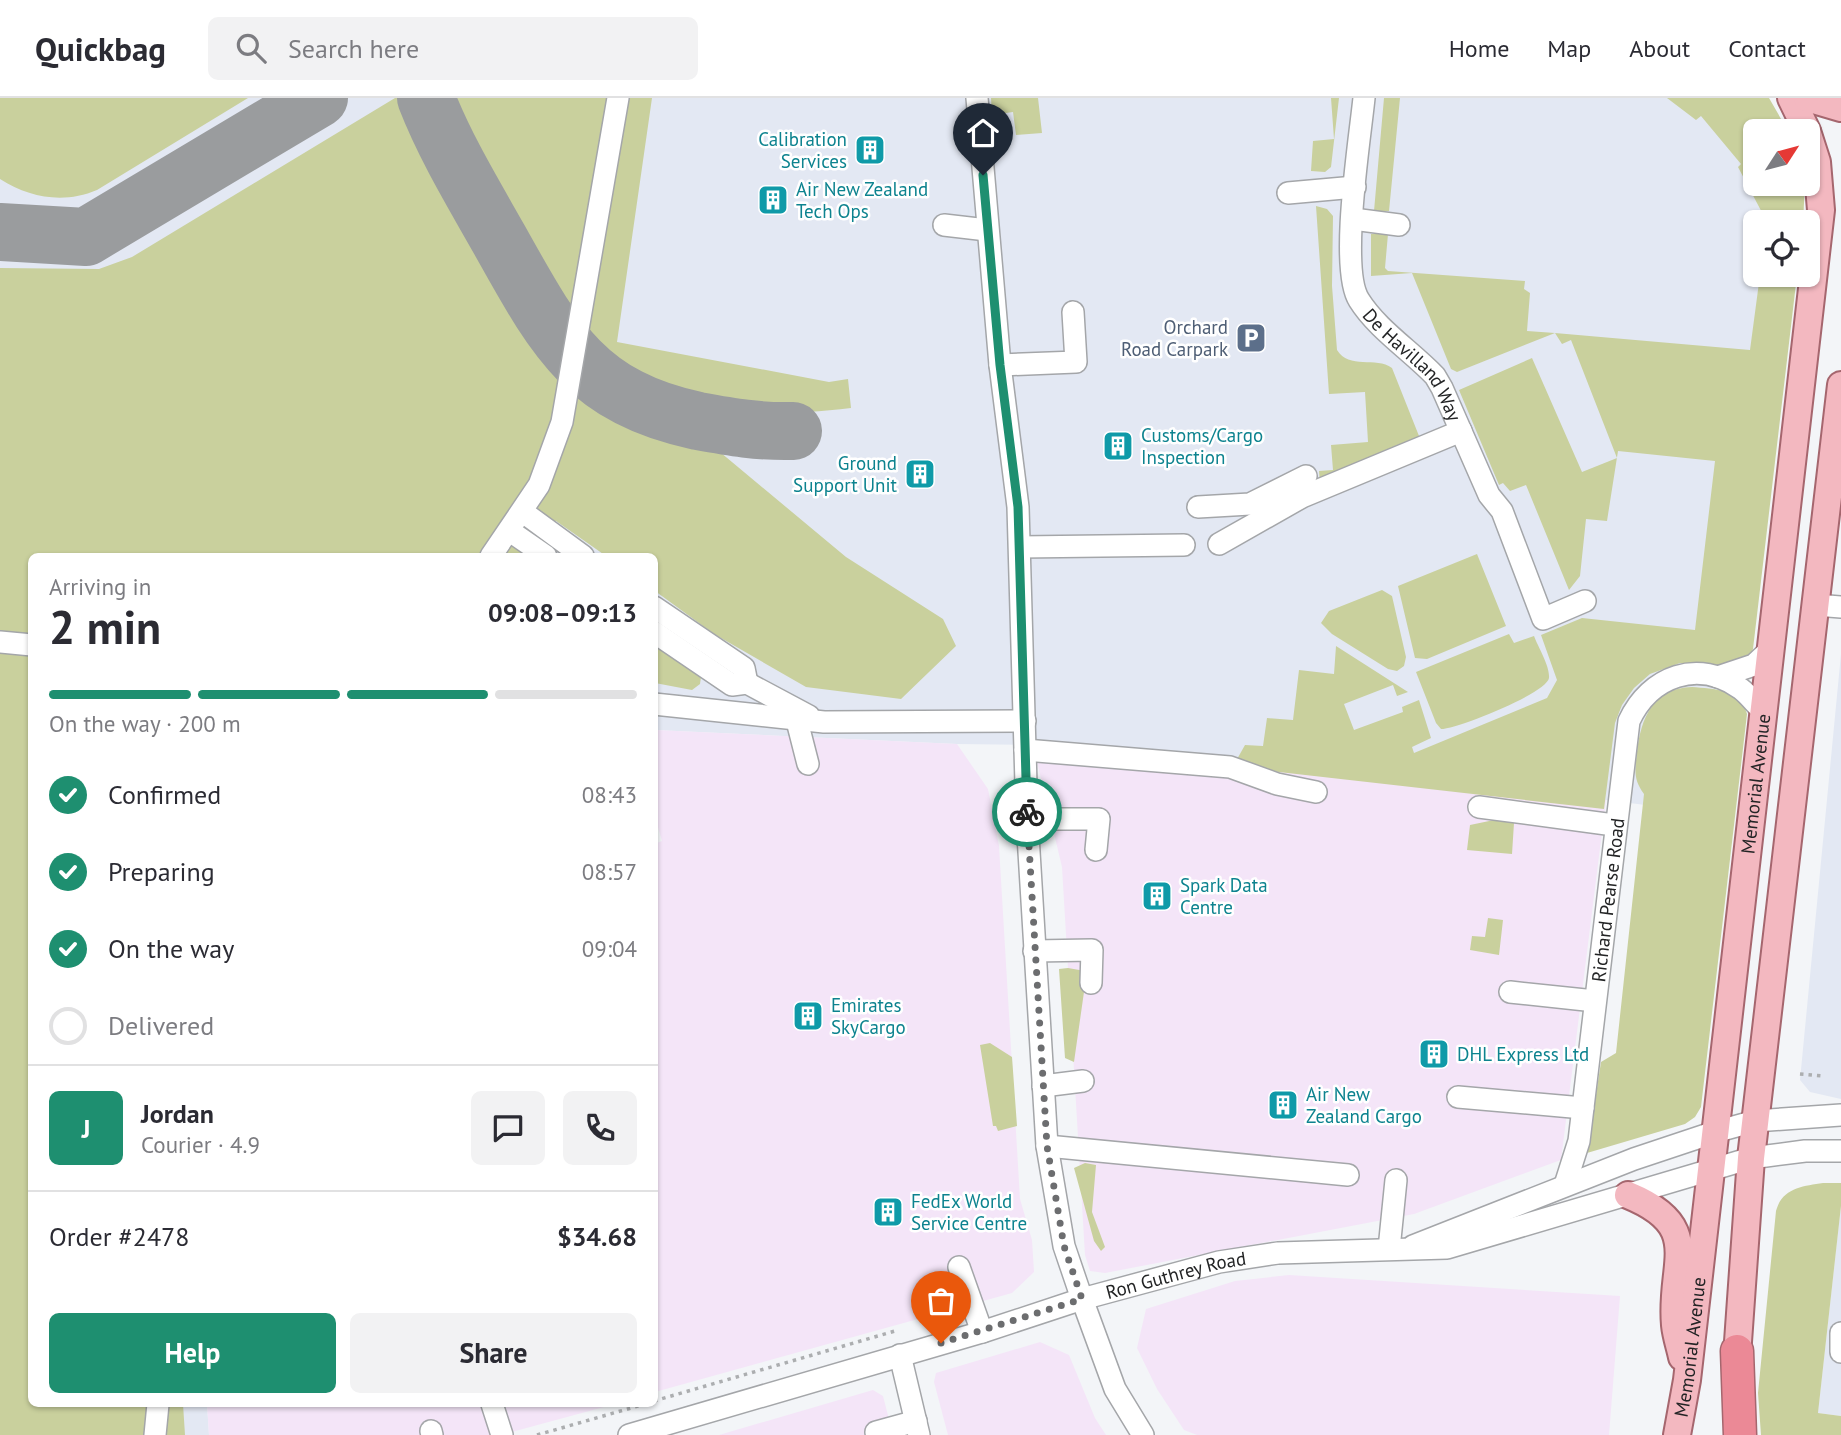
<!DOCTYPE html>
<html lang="en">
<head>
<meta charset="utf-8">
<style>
  :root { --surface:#fff; --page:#f2f2f3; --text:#2b2b33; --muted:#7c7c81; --line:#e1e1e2; --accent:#1e8f70 }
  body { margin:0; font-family:"PT Sans",sans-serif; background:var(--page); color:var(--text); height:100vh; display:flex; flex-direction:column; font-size:26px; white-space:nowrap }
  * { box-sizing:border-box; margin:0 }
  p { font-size:23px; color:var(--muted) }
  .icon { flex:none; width:38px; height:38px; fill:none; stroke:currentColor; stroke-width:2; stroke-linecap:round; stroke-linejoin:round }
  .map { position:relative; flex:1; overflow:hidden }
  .details { position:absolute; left:28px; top:455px; width:630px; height:854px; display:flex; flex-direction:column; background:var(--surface); border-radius:10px; box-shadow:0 2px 5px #0004 }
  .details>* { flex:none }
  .needle { width:46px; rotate:54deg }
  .controls { position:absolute; left:1743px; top:21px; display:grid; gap:14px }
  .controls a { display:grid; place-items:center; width:77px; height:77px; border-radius:10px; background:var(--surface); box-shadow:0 2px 5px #0004; font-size:35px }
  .pin { position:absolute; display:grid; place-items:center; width:60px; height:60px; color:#fff; margin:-72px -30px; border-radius:50% 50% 50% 0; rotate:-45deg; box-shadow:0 0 7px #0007 }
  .pin .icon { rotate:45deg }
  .courier { position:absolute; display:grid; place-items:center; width:70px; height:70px; margin:-35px; border:5px solid #1e8f70; border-radius:50%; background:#fff; color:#222; box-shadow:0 2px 9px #0007 }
  .headline em { font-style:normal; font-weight:800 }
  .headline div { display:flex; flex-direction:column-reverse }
  .headline { display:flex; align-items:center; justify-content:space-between; height:119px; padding:0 21px }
  h1 { font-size:46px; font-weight:800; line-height:52px }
  .bar { display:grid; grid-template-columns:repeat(4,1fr); gap:10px 7px; align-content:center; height:84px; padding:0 21px }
  .bar i { height:9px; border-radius:5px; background:var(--line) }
  .bar .selected { background:var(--accent) }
  .bar p { grid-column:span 4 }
  .line { display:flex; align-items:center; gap:18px; padding:0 21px; border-top:2px solid var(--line) }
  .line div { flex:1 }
  .round { display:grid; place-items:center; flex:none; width:74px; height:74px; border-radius:10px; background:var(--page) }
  ol { padding:0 21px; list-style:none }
  li { display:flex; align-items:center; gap:21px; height:77px }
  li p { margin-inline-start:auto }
  li .icon { padding:7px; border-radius:50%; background:var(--accent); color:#fff; stroke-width:4 }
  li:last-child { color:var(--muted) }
  li i { width:38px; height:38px; border:4px solid var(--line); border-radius:50% }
  .action { display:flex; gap:14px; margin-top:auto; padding:14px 21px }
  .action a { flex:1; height:80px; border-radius:10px; background:var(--accent); color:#fff; font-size:28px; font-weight:800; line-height:80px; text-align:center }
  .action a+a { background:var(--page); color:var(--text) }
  header { display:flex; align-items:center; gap:42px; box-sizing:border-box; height:98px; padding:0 35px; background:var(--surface); border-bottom:2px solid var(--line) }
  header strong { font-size:33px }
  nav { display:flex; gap:38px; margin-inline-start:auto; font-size:24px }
  .search { width:490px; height:63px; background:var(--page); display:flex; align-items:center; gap:18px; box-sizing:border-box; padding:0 24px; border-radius:10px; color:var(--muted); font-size:26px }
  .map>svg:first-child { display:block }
  .built { fill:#e3e8f3 }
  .industrial { fill:#f4e5f8 }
  .green { fill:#c9d09d }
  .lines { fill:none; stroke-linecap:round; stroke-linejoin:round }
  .taxiway { stroke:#9a9c9e; stroke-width:58 }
  .minor-casing { stroke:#a4a6a9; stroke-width:24 }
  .major-casing { stroke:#a5666e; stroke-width:30 }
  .highway-casing { stroke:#a5666e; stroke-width:35 }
  .path { stroke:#acaeb0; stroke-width:3.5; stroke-dasharray:3.5 5; stroke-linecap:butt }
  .minor { stroke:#fff; stroke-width:21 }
  .major { stroke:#f3b8c0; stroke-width:26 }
  .highway { stroke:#eb8996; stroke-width:32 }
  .done { stroke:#6c6d6f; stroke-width:7; stroke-dasharray:0 12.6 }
  .route { stroke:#1e8f70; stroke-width:9 }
  .labels { text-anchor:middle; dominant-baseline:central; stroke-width:5; stroke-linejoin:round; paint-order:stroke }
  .culture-label { font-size:19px; fill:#0d838f; stroke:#fff; text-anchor:start }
  .service-label { font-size:19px; fill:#4e5e75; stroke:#fff; text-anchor:end }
  .street-label { font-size:19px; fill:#232425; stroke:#fff }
</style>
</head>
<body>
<header>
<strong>Quickbag</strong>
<div class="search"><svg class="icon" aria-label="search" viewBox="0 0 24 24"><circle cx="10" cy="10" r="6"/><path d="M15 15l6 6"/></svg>Search here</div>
<nav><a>Home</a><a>Map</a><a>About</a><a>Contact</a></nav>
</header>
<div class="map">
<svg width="1841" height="1337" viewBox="0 0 1841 1337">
  <rect width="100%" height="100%" fill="#f3f5f8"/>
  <path class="built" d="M0 0H1760L1755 33V86L1792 124H1755V177H1787L1732 718 1606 702 1033 647 957 646 655 632 654 458H32V1306H207L209 1337H0Z
    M1841 556V1001L1810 994 1800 982Z
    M1841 1108V1318L1818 1315Z"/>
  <path class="industrial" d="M655 632 957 646 988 691 999 748 1020 1101 1032 1142 1034 1174 1012 1195 655 1294 654 746 662 743 655 719Z
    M1033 647 1606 702 1561 1062 1414 1116 1105 1175 1090 1173 1085 1157 1062 769Z
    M1289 1177 1620 1198 1609 1337H1197L1184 1332 1157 1291 1137 1250 1146 1211 1235 1183Z
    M1040 1244 1069 1257 1095 1320 1106 1337H948L934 1284 936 1275Z
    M873 1292 883 1298 893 1337H719Z
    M207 1306H615L501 1337H209Z"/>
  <path class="green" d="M0 0H248L97 92C64 106 30 100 0 81Z
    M395 0H652L617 244 829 284 848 281 851 310C771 319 676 324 608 275L601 296 618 313 656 329 702 339 846 459 943 521 956 548 901 601 806 589 714 536 655 493 654 458H606L556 423 532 458H32V1306H183L185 1337H0V170L99 171 132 159Z
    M991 0H1038L1042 35 1016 37 1013 14 992 17Z
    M1331 0H1339L1331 69 1325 74 1311 73 1313 43 1334 41Z
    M1384 0H1400L1389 113H1374Z
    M1667 0H1769L1788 33H1755V86H1805L1803 124H1767L1738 69 1741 66 1701 18 1696 22Z
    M1316 108 1327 111 1333 118 1332 188 1337 252C1349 272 1376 258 1392 270L1421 343 1320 385 1319 373 1333 372 1331 347 1368 344 1365 294 1329 296Z
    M1371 136H1388L1385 170 1388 173 1525 183 1524 191 1530 195 1527 233 1555 235 1750 252 1760 177H1797L1753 551 1750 558 1726 568 1680 565 1650 576 1634 590 1622 607 1615 625 1604 711 1262 672 1236 663 1245 647 1263 648 1267 620 1293 622 1299 572 1334 576 1336 548 1408 594 1397 598 1393 587 1344 606 1354 632 1403 614 1402 609 1419 602 1431 640 1412 649 1414 655 1547 600 1557 582 1541 537 1582 520 1695 532 1715 363 1618 353 1607 423 1586 421 1580 478 1569 492 1526 387 1510 393 1503 385 1499 387 1459 292 1532 260 1582 374 1617 360 1571 242 1562 246 1555 235 1457 274 1451 271 1412 175 1371 178Z
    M1477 456 1506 528 1427 561 1415 560 1398 488Z
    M1382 492 1392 498 1406 559 1404 568 1397 573 1388 571 1332 536 1321 525 1329 513Z
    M1509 536 1514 545 1534 538C1538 549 1550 568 1549 580 1547 595 1457 631 1441 631L1436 625 1416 574Z
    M654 544 701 579 700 586 692 592 655 585Z
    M1692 589C1714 591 1740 591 1747 616L1701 1009 1695 1019 1685 1026 1587 1055 1601 964 1616 955 1644 696C1633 681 1635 672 1637 654 1641 620 1653 590 1692 589Z
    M1494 722 1514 725 1512 756 1467 752 1470 727Z
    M1488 820 1503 822 1499 857 1470 852 1472 838 1485 839Z
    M1068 870 1085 873 1086 880 1074 964 1065 960 1059 871Z
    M990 945 1012 959 1017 1028 998 1033 996 1028H993L980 947Z
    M1085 1065 1096 1067 1092 1114 1105 1149 1101 1153 1094 1143 1074 1070Z
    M1823 1085H1841V1108L1818 1315 1841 1318V1337H1761L1758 1295 1776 1113C1782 1090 1803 1088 1823 1085Z"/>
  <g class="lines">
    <path class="taxiway" d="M426 0C445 49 473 95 499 141 553 237 583 299 698 323 731 329 759 334 793 333
      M0 134 86 139 319 0"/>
    <g class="minor-casing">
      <g id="minor">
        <path d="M977 0 1000 267 1018 409 1027 721 1047 1048 1064 1148 1082 1201 1115 1291 1143 1337"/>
        <path id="s1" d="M1364 0C1360 40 1339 171 1359 202 1377 231 1411 253 1435 278L1442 290 1489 397 1502 413 1543 521 1585 503"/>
        <path d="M1288 95 1355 89"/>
        <path d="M1353 121 1399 127"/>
        <path d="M944 127 987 132"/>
        <path d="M1000 267 1076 264 1073 214"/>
        <path d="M1198 409 1250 406 1306 378"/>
        <path d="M523 414 583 458"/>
        <path d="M510 433 546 458"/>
        <path d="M1219 446 1302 399 1461 333"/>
        <path d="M1020 449 1184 447"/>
        <path d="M491 458 539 387 562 324 618 0"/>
        <path d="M1816 507 1841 509"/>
        <path d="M654 509 744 570 747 585"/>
        <path d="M654 534 732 587 747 585 809 618"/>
        <path d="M0 544 32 547"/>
        <path d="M1718 579 1754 567 1771 551"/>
        <path d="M654 606 824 624 1025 623"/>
        <path d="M797 623 808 666"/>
        <path d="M1025 652 1230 669 1277 686 1316 694"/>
        <path d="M1479 709 1614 727"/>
        <path d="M1027 721H1099L1096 752"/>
        <path d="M1034 853 1092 852 1091 885"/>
        <path d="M1510 894 1595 903"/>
        <path d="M1043 988 1083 983"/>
        <path d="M1458 999 1583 1010"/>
        <path d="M1047 1048 1348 1077"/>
        <path id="s2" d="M1565 1087 1579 1043 1629 623C1650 578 1698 560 1741 591 1749 597 1756 607 1764 614"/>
        <path d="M1413 1148 1634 1061 1715 1034 1755 1023 1841 1017"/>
        <path d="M1389 1151 1396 1082"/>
        <path d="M959 1169 982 1234"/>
        <path d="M1841 1235V1254"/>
        <path d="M900 1257 919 1337"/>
        <path d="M492 1306 502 1337"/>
        <path d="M431 1333 432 1337"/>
        <path d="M876 1334 916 1323"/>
        <path d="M155 1337 158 1306"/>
        <path id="s3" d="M629 1337 982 1234 1082 1201 1219 1164 1278 1155 1447 1150 1751 1060 1805 1053H1841"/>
      </g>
    </g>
    <g class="major-casing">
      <g id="major">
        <path d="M1791 0 1807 33"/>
        <path d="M1807 0 1841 10"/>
        <path d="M1628 1097C1706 1129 1669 1165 1675 1227 1676 1238 1680 1249 1682 1259"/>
        <path d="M1736 1272 1751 1060 1841 287"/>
        <path id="s4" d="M1677 1337 1687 1282 1821 112 1817 64 1808 36"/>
      </g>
    </g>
    <g class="highway-casing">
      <path id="highway" d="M1737 1253 1740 1337"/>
    </g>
    <path class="path" d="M1800 976 1823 978
      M654 1303 895 1233
      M537 1337 645 1306"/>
    <use href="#minor" class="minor"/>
    <use href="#major" class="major"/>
    <use href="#highway" class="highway"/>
  </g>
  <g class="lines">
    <path class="done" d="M941 1245 1082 1201 1064 1148 1047 1048 1027 714"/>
    <path class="route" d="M983 77 1000 267 1018 409 1027 714"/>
  </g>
  <defs>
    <g id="building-square" transform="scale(1.575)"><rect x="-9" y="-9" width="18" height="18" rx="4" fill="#0f9aa8" stroke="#fff"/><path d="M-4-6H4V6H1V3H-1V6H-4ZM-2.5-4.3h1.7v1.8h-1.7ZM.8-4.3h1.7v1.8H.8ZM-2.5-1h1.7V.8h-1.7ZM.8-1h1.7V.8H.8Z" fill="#fff"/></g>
    <g id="parking-square" transform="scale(1.575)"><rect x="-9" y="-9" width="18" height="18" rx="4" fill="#5c6f8a" stroke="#fff"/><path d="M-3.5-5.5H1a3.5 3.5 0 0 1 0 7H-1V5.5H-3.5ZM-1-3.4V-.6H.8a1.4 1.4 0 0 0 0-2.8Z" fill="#fff"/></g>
  </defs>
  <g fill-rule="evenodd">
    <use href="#building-square" x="870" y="52"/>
    <use href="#building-square" x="773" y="102"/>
    <use href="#parking-square" x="1251" y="240"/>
    <use href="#building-square" x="1118" y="348"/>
    <use href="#building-square" x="920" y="376"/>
    <use href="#building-square" x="1157" y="798"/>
    <use href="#building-square" x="808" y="918"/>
    <use href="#building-square" x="1434" y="956"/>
    <use href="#building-square" x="1283" y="1007"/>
    <use href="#building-square" x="888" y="1114"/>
  </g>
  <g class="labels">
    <g class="culture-label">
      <text x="847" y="41" text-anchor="end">Calibration<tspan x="847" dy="22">Services</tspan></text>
      <text x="796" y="91">Air New Zealand<tspan x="796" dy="22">Tech Ops</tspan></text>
      <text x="1141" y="337">Customs/Cargo<tspan x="1141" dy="22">Inspection</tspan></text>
      <text x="897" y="365" text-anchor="end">Ground<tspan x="897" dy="22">Support Unit</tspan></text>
      <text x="1180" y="787">Spark Data<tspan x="1180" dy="22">Centre</tspan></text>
      <text x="831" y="907">Emirates<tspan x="831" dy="22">SkyCargo</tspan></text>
      <text x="1457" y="956">DHL Express Ltd</text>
      <text x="1306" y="996">Air New<tspan x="1306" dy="22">Zealand Cargo</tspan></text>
      <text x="911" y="1103">FedEx World<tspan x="911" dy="22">Service Centre</tspan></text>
    </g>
    <g class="service-label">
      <text x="1228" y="229">Orchard<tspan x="1228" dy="22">Road Carpark</tspan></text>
    </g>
    <g class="street-label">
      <text stroke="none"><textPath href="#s1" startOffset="289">De Havilland Way</textPath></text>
      <text stroke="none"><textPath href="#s4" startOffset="656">Memorial Avenue</textPath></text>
      <text stroke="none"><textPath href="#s2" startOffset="289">Richard Pearse Road</textPath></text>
      <text stroke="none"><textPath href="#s3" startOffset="570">Ron Guthrey Road</textPath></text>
      <text stroke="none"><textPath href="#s4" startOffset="89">Memorial Avenue</textPath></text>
    </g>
  </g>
</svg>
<div class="controls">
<a><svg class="needle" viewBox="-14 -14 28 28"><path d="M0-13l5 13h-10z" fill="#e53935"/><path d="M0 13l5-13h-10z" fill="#7c7c81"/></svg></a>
<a><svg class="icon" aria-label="locate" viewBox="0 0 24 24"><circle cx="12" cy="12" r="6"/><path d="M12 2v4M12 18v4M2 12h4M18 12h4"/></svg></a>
</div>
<div class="pin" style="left:941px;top:1245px;background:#ea580c"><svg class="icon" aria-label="bag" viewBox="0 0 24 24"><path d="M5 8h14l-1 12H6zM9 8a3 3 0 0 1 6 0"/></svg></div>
<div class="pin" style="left:983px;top:77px;background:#1f2937"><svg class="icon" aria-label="home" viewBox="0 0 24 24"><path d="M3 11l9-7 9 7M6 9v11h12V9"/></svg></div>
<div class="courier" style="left:1027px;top:714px"><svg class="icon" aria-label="bike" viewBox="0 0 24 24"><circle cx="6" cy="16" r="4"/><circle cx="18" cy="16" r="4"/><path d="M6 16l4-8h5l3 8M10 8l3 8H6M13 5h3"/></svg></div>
<section class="details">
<div class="headline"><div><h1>2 min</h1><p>Arriving in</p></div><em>09:08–09:13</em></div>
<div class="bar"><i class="selected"></i><i class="selected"></i><i class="selected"></i><i></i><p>On the way · 200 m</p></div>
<ol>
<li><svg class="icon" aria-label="check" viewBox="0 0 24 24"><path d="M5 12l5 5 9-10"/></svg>Confirmed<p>08:43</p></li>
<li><svg class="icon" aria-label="check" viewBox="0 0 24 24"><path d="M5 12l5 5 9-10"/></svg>Preparing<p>08:57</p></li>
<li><svg class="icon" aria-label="check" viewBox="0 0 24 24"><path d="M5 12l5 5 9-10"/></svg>On the way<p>09:04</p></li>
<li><i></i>Delivered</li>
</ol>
<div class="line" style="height:126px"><b class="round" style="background:var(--accent);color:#fff">J</b><div><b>Jordan</b><p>Courier · 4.9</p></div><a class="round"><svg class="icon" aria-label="chat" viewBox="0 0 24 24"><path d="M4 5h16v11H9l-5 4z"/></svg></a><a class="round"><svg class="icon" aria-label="phone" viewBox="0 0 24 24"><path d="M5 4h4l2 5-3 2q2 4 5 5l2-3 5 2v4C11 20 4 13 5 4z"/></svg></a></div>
<div class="line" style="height:91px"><div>Order #2478</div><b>$34.68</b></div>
<div class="action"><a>Help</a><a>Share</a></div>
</section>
</div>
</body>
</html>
